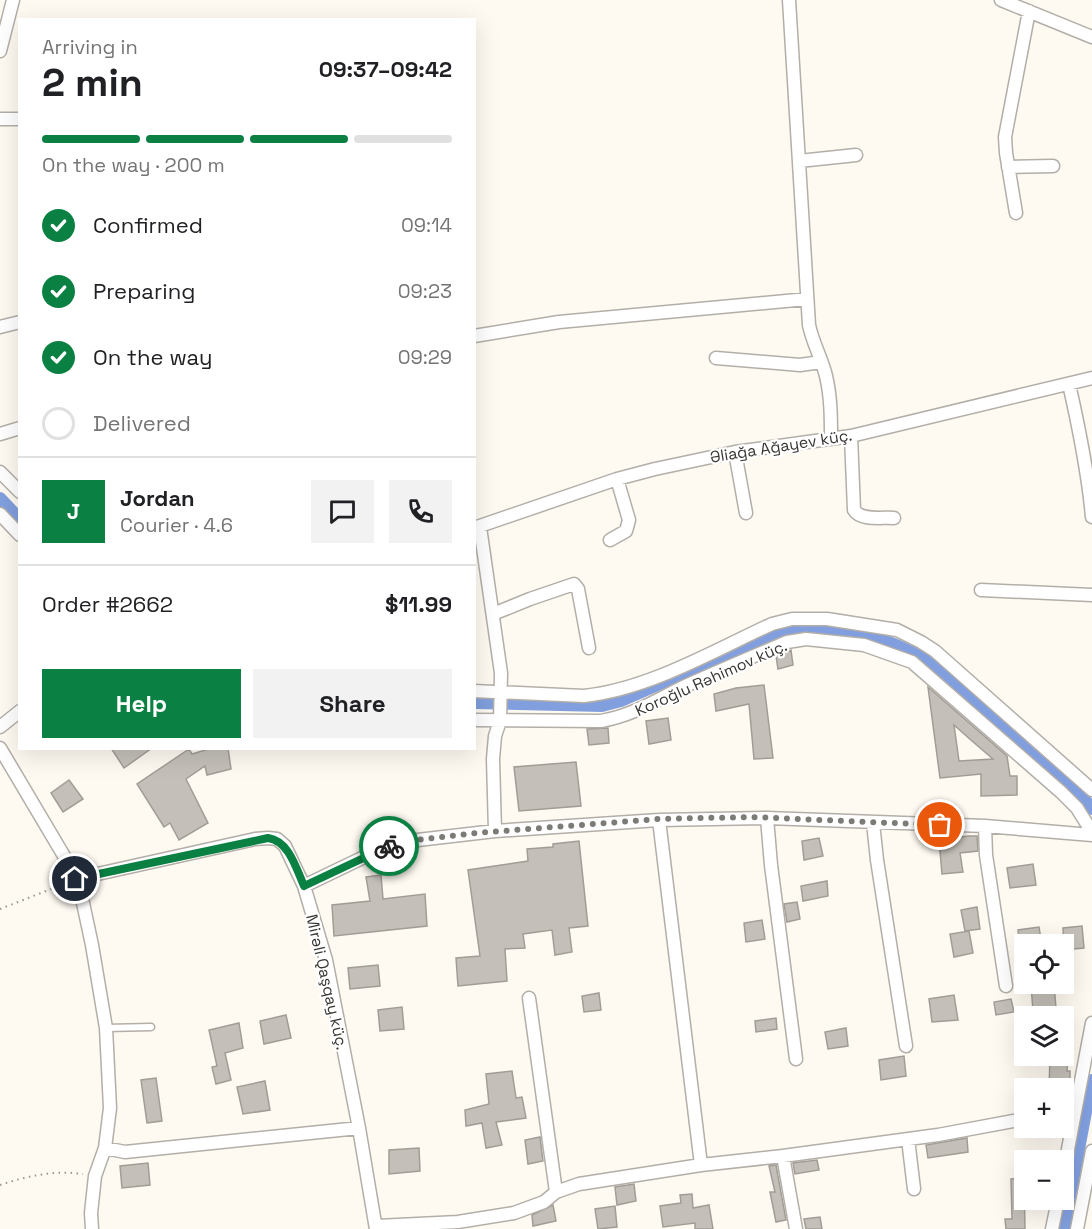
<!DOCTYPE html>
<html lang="en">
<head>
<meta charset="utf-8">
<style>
  :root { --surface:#fff; --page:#f2f2f2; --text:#202124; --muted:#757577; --line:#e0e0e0; --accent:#0b8043 }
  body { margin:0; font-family:"Space Grotesk",sans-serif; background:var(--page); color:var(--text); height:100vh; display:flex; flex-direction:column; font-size:22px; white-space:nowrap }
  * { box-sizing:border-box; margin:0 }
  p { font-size:20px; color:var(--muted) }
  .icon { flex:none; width:33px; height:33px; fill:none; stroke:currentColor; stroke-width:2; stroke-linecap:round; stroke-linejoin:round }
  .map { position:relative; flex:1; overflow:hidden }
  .sheet { position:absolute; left:18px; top:18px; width:458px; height:732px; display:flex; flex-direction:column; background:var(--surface); border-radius:0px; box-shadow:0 6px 24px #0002 }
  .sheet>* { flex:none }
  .fabs { position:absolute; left:1014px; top:934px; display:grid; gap:12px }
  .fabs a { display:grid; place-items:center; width:60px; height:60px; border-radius:0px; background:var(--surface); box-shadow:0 6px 24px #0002; font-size:30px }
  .pin { position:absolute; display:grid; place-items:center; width:51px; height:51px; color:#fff; margin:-26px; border:3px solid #fff; border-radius:50%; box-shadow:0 2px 6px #0007 }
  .courier { position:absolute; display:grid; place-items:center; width:60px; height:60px; margin:-30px; border:4px solid #0b8043; border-radius:50%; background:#fff; color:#222; box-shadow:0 2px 8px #0007 }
  .head em { font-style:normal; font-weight:700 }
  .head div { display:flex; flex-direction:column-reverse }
  .head { display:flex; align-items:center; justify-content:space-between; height:102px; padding:0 24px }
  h1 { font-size:39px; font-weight:700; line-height:45px }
  .bar { display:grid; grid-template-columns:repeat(4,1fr); gap:9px 6px; align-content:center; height:72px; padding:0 24px }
  .bar i { height:8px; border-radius:4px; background:var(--line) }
  .bar .current { background:var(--accent) }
  .bar p { grid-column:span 4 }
  .line { display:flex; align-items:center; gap:15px; padding:0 24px; border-top:2px solid var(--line) }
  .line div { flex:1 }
  .round { display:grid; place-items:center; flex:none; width:63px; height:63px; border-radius:0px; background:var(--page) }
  ol { padding:0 24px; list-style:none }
  li { display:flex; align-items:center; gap:18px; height:66px }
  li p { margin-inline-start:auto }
  li .icon { padding:6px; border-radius:50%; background:var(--accent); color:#fff; stroke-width:4 }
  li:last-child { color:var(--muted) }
  li i { width:33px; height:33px; border:3px solid var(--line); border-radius:50% }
  .cta { display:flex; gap:12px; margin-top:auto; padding:12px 24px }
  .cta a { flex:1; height:69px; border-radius:0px; background:var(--accent); color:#fff; font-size:24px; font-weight:700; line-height:69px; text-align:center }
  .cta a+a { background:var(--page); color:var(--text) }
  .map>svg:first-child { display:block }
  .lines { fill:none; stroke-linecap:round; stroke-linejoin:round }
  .canal { stroke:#819fde; stroke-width:12 }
  .building { fill:#c4c0b9; stroke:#a19d96; stroke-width:1.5; fill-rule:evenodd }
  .service-casing { stroke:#b3aea8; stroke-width:9 }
  .minor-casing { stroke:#b3aea8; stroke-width:15 }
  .path { stroke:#999690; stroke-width:2; stroke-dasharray:1.5 4.5; stroke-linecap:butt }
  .service { stroke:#fff; stroke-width:6 }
  .minor { stroke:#fff; stroke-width:12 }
  .done { stroke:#7d7b76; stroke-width:6; stroke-dasharray:0 10.8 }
  .route { stroke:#0b8043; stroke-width:8 }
  .labels { text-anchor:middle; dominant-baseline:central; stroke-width:4.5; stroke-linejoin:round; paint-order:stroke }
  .street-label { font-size:16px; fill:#383633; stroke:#fff }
</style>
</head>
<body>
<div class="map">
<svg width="1092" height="1229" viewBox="0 0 1092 1229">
  <rect width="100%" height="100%" fill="#fefaf2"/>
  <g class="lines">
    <path class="canal" d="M0 498 20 519
      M474 703 602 706 621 701 772 635C825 620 884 634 930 662L1083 797 1092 809
      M1064 1229 1092 1080"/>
  </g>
  <path class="building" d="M791 650 793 665 778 669 776 656Z
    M764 685 773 758 754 759 749 704 716 711 714 694 736 688Z
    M928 687 1007 756 1010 776H1017V795L981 796V774L940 778ZM954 725 972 741 993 759 959 761Z
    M668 718 671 740 649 744 646 721Z
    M608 728 609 743 589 745 587 729Z
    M111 748H152L124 768Z
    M212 748H228L231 769 207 775 205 766 186 779 208 823 179 840 170 823 164 827 137 784 189 749 192 754Z
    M576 762 581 806 519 811 514 767Z
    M69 780 83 799 63 812 51 793Z
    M968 836H977L978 851 960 853 963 872 942 874 939 840Z
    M819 838 823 856 804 860 802 841Z
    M579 841 588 926 569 928 572 952 555 955 552 930 523 934 525 948 505 949 507 981 458 986 456 958 480 956 468 870 528 861 527 849 553 847V844Z
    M1033 864 1036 885 1010 888 1007 868Z
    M381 875 383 899 425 894 427 926 334 936 332 905 370 901 366 877Z
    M827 881 828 896 803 901 801 886Z
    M797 902 800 919 787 922 784 904Z
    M977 907 980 929 965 931 961 910Z
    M762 920 765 939 746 942 744 923Z
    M1082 926 1084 948 1064 950 1063 928Z
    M1039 927 1042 945H1020L1018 930Z
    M969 931 973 953 954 957 950 934Z
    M378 965 380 986 350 989 348 968Z
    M1045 984H1054L1056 1008 1033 1011 1031 985Z
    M599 993 601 1010 584 1012 582 996Z
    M954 995 958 1020 932 1022 929 999Z
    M1011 999 1014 1012 996 1015 994 1002Z
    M402 1007 404 1029 380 1031 378 1010Z
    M286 1015 291 1038 264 1044 260 1021Z
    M776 1018 777 1029 756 1032 755 1021Z
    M239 1023 243 1048 225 1053 231 1080 216 1084 212 1067 217 1066 209 1030Z
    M846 1028 848 1046 828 1049 825 1032Z
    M904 1056 906 1076 881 1080 879 1060Z
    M1050 1056H1068L1067 1071H1070V1089H1049Z
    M512 1071 516 1098 522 1097 526 1118 496 1122 502 1145 486 1148 482 1123 466 1126 465 1110 489 1104 486 1074Z
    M156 1078 162 1121 147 1123 141 1080Z
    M265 1081 270 1110 243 1114 237 1087Z
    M540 1137 543 1161 528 1164 525 1140Z
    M967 1138 968 1152 928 1158 926 1145Z
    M419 1148 420 1171 389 1174V1150Z
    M817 1160 819 1170 795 1174 793 1163Z
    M148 1163 150 1185 122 1188 120 1166Z
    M776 1165 786 1220 776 1222 770 1192H775L769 1166Z
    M1024 1178 1025 1229H1006L1005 1219H1012L1011 1179Z
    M634 1184 636 1201 617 1205 615 1187Z
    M692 1194 693 1208 709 1205 713 1229H695V1223L663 1227 660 1206 681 1203 680 1195Z
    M553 1205 556 1221 533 1226 532 1215Z
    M615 1206 617 1227 598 1229 595 1209Z
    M820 1217 822 1229H806L804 1219Z"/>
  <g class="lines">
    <g class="service-casing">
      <path id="service" d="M106 1028 151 1027"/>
    </g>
    <g class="minor-casing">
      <path id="minor" d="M789 0 809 325C813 344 822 359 826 376 831 397 831 418 831 439
        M1001 0 1092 37
        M0 51 13 0
        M0 119H20
        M799 161 856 155
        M1008 167 1053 166
        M1016 213 1006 153 1005 137 1029 11
        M0 327 20 322
        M474 336 559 322 807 299
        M716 358 800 365 821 362
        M1069 384C1079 428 1088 472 1092 517
        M0 434 20 428
        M851 436 854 510C861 521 882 517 894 518
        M735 452 746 513
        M0 472 20 492
        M0 514 20 535
        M480 527 501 673 500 721 495 736 493 759 495 831
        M474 528 617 479 655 469 735 452 851 436 1092 378
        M610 540 626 531 629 520 617 479
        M981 590 1092 595
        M493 614 530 599 574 584 578 589 589 648
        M474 691 584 696C649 689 713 651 772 624L792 619H827L897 630 921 642 935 651 1092 790
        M474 720 601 721C633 715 653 702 681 688 716 672 752 657 787 642L806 639 864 645 912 662 1061 792 1077 808 1092 832
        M0 727 20 711
        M0 748 64 856 75 879 83 903 92 945 106 1028 110 1108 105 1148 95 1176 91 1213 92 1229
        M767 818 771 865 796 1059
        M659 820 701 1165
        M873 823 877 860 906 1046
        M985 826 986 855 1006 986
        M75 879 255 839 268 838 277 839 285 846 304 886 326 960 359 1128 376 1229
        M304 886 387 846 409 841 495 831 659 820 767 818 985 826 1092 835
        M529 998 556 1192
        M908 1139 914 1189
        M105 1148 125 1152 359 1128
        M783 1156 796 1229
        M1064 1170 1092 1023
        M377 1226 458 1222 514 1213 544 1202 556 1192 579 1184 701 1165 783 1156 938 1135 1024 1119
        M1052 1229 1058 1200
        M1077 1229 1092 1151"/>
    </g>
    <path class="path" d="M0 909 64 884
      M0 1185C27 1176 54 1170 83 1174"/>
    <use href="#service" class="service"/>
    <use href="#minor" class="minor"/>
  </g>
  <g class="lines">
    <path class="done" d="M389 846 409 841 476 833 659 819 751 817 940 825"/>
    <path class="route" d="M75 879 268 838C289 841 296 868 304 886L389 846"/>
  </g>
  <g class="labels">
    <g class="street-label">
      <text transform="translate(781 446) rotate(-9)">Əliağa Ağayev küç.</text>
      <text transform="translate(711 678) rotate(-24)">Koroğlu Rəhimov küç.</text>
      <text transform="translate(327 982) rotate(77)">Mirəli Qaşqay küç.</text>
    </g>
  </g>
</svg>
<div class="fabs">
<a><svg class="icon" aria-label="locate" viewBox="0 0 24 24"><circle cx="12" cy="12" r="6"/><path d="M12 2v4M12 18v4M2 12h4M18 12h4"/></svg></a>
<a><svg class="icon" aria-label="layers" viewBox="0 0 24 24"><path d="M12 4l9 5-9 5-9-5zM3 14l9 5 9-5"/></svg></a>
<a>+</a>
<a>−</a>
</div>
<div class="pin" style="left:940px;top:825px;background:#ea580c"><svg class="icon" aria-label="bag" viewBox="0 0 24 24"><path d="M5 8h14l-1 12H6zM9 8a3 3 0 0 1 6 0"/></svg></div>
<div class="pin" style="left:75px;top:879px;background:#1f2937"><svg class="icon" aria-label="home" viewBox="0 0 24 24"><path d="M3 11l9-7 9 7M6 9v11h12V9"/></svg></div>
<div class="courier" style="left:389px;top:846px"><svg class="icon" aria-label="bike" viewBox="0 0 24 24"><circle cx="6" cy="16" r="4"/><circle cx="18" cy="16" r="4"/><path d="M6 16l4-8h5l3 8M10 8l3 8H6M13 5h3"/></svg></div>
<section class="sheet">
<div class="head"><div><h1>2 min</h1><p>Arriving in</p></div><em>09:37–09:42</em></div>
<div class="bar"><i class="current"></i><i class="current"></i><i class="current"></i><i></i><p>On the way · 200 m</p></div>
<ol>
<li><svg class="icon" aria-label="check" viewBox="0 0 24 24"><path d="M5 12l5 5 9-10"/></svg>Confirmed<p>09:14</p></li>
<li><svg class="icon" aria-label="check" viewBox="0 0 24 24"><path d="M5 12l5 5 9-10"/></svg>Preparing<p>09:23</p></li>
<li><svg class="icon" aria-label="check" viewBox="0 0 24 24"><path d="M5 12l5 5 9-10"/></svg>On the way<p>09:29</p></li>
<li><i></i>Delivered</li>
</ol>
<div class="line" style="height:108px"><b class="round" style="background:var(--accent);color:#fff">J</b><div><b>Jordan</b><p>Courier · 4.6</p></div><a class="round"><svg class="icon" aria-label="chat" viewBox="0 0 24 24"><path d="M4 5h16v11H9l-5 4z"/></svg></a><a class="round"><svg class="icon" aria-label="phone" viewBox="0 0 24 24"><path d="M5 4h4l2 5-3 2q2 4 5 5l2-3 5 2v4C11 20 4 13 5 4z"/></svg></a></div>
<div class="line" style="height:78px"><div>Order #2662</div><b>$11.99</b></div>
<div class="cta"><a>Help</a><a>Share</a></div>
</section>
</div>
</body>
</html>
